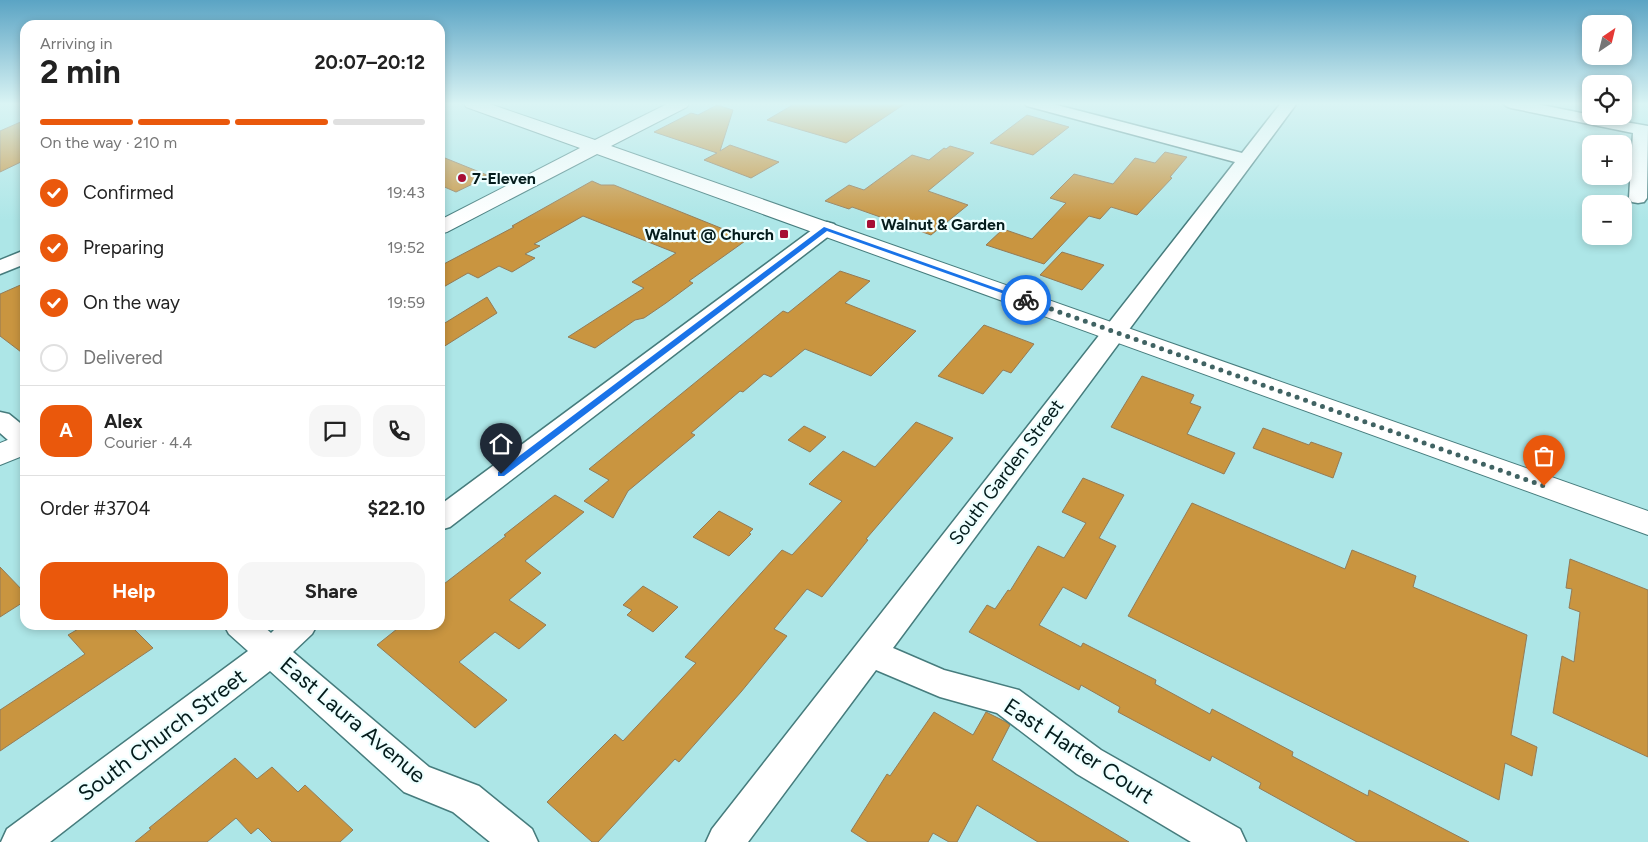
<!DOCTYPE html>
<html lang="en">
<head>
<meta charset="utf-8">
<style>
  :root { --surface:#fff; --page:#f6f6f6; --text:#222; --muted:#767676; --line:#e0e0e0; --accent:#ea580c }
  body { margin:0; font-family:Figtree,sans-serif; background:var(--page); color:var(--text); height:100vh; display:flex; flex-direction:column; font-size:19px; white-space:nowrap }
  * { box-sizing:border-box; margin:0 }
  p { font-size:16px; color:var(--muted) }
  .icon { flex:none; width:28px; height:28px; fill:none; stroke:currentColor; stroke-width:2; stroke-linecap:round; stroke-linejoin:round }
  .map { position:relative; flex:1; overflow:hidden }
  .panel { position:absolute; left:20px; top:20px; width:425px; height:610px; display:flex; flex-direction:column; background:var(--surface); border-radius:15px; box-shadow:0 2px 8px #0003 }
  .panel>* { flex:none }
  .needle { width:32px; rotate:35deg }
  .buttons { position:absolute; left:1582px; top:15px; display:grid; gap:10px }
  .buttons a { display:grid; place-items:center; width:50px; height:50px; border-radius:10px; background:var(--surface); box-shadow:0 2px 8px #0003; font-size:25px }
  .pin { position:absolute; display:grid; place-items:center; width:42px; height:42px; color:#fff; margin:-51px -21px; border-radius:50% 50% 50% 0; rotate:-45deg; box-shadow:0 0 5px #0007 }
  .pin .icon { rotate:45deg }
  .courier { position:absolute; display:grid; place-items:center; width:50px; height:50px; margin:-25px; border:4px solid #1a73e8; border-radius:50%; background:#fff; color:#222; box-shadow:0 1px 6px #0007 }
  .headline em { font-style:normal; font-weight:700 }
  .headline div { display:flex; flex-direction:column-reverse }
  .headline { display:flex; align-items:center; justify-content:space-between; height:85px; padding:0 20px }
  h1 { font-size:32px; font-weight:700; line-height:38px }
  .bar { display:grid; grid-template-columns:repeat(4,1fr); gap:8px 5px; align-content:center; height:60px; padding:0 20px }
  .bar i { height:6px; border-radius:4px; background:var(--line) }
  .bar .current { background:var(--accent) }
  .bar p { grid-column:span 4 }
  .line { display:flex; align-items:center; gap:12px; padding:0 20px; border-top:1px solid var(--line) }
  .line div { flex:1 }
  .round { display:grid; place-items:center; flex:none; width:52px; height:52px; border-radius:15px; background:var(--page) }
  ol { padding:0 20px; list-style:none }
  li { display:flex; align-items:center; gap:15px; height:55px }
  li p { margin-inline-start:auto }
  li .icon { padding:5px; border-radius:50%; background:var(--accent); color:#fff; stroke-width:4 }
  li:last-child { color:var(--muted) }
  li i { width:28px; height:28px; border:2px solid var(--line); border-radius:50% }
  .button { display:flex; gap:10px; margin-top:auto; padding:10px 20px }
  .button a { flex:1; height:58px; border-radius:15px; background:var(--accent); color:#fff; font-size:20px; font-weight:700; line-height:58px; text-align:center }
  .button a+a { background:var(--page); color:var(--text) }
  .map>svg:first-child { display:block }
  .building { fill:#c99540; stroke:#937b57 }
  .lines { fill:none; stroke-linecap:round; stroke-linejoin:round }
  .street-casing { stroke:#467c7d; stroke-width:3 }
  .secondary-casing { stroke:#467c7d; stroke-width:2 }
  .street { fill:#fff; fill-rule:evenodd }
  .secondary { fill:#fff; fill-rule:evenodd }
  .route { fill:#1a73e8 }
  .done { stroke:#406363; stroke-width:5; stroke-dasharray:0 9 }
  .poi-dot { fill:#a70f35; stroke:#eff; stroke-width:2 }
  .labels { text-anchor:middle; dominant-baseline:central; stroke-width:4.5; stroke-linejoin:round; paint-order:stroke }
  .far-poi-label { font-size:16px; font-weight:bold; fill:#051c1c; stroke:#eff; text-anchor:start }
  .street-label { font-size:19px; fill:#051c1c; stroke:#eff }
  .near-street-label { font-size:22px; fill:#051c1c; stroke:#eff }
</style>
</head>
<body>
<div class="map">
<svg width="1648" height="842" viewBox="0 0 1648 842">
  <rect width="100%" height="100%" fill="#ade6e7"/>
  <path class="building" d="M796 103H906L846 143 767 120Z
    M717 105 733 110 720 151 730 145 779 162 751 178 704 160 717 153 654 132 691 113 698 115Z
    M1027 115 1069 127 1033 155 990 143Z
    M25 120V160L0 172V131Z
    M950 146 974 153 928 191 968 205 931 235 852 207 849 209 825 201 849 185 864 190 912 155 929 160 944 148 946 149Z
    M1165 152 1187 157 1170 177 1172 178 1137 215 1111 207 1100 219 1089 216 1044 264 986 245 1003 229 1032 239 1066 203 1050 198 1074 174 1113 184 1135 158 1155 163Z
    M440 156 487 175 483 177 485 178 456 192 440 185Z
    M592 181 601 185H614L748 239 689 281 693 283 666 303 644 318 635 320 595 348 568 337 644 288 632 282 676 253 583 216 534 244 540 246 525 254 535 258 512 272 499 266 478 278 468 273 440 289V266L514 227 512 226Z
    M1062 252 1104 265 1082 290 1040 275Z
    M840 271 870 281 845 303 916 331 871 376 805 349 771 377 764 374 743 392 740 391 691 433 695 435 628 491 613 518 584 501 609 480 589 469 783 311 788 313Z
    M25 283V355L0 336V294Z
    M487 297 497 313 440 349V326Z
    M984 325 1034 344 1011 373 1003 370 983 394 938 376Z
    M1142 376 1194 395 1190 403 1201 407 1187 434 1235 453 1224 474 1111 427Z
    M916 422 953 438 866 539 868 540 822 597 807 589 774 629 787 636 741 692 679 762 675 759 598 842H592L547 802 615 734 623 741 696 663 685 657 782 550 792 555 842 501 809 484 843 451 875 467Z
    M804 426 826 437 810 452 788 440Z
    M1263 428 1309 445 1311 442 1342 453 1333 478 1253 448Z
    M1083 478 1124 495 1099 538 1116 546 1086 599 1063 587 1039 625 1081 647 1083 643 1156 680 1155 684 1210 714 1212 709 1293 752 1292 756 1368 796 1369 790 1469 842H1357L1259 788 1261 783 1212 756 1210 761 1118 712 1120 707 1081 685 1079 690 969 632 987 605 995 609 1008 590 1010 591 1038 546 1064 558 1086 523 1062 512Z
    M555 495 584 512 525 561 541 573 509 600 546 625 519 649 495 632 459 662 507 700 475 728 377 645 402 625H440V587L506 536 504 535Z
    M1192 503 1345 569 1352 550 1416 576 1413 587 1527 635 1511 735 1537 747 1532 776 1505 763 1499 800 1128 616Z
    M719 511 753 529 749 533 751 534 729 556 693 537Z
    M1570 559 1648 590V757L1553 713 1562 656 1574 662 1580 612 1569 608 1572 589 1566 588Z
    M0 567 25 593V601L0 617Z
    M643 586 678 607 653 632 627 615 632 610 623 605Z
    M85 625H130L153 648 0 751V710L85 654 68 635Z
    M934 712 973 735 986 712 1006 722 1010 725 992 760 1129 842H1038L977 805 957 842H949L933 833 928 842H868L851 831 887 774 890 776Z
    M235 758 257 779 272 767 298 792 305 785 353 830 340 842H272L258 828 251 834 236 818 207 842H135L151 829 149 828Z"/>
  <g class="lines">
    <g class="street-casing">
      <path id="street" d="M1024 103H1049L1242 153 1281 103H1297L893 648 944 670 1019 690 1101 750 1240 829 1246 842H1191L1077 774 997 713 940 697 876 670 748 842H706L712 829 1235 162 1027 106Z
        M1503 103H1532L1591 115V116L1648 126 1647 198 1644 202 1638 203 1632 202 1629 198 1633 133 1511 108 1506 106Z
        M827 222 834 224 837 228 834 232 450 527 440 530V505L820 224Z
        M25 250V264L0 274V260Z
        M0 412 9 414 25 427V450L16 447 0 433Z
        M224 625H262L271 633 279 625H317L312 634 293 652 429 767 479 786 532 829 538 842H490L453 812 404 792 270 671 50 842H1L7 829 248 651 229 634Z"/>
    </g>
    <g class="secondary-casing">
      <path id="secondary" d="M464 103H487L595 140 669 103H689L687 107 611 146 1648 511V535L597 154 447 232 440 234V220L580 148 466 107Z
        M25 433V455L0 465V443Z"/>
    </g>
    <use href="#street" class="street"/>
    <use href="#secondary" class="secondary"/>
  </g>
  <linearGradient id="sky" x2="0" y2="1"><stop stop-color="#5ba4c4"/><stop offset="0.47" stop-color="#daf4f4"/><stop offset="1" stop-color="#daf4f4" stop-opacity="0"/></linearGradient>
  <rect width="1648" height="221" fill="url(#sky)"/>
  <path class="route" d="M824 227 1030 300 1024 301 827 231 504 476H498V472Z"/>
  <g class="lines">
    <path class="done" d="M1026 300 1544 486"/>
  </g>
  <g class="poi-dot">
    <circle cx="462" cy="178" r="5"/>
    <rect x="866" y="219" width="10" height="10" rx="2.5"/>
    <rect x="779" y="229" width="10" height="10" rx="2.5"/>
  </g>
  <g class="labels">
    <g class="far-poi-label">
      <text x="472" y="178">7-Eleven</text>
      <text x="881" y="224">Walnut &amp; Garden</text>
      <text x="774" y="234" text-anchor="end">Walnut @ Church</text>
    </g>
    <g class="street-label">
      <text transform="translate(1006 472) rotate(-53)">South Garden Street</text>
    </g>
    <g class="near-street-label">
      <text transform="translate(353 720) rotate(40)">East Laura Avenue</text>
      <text transform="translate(162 735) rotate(-37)">South Church Street</text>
      <text transform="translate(1079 751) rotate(33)">East Harter Court</text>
    </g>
  </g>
</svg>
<div class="buttons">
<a><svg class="needle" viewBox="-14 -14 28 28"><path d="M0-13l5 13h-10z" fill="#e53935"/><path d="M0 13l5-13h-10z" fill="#767676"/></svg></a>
<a><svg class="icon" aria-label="locate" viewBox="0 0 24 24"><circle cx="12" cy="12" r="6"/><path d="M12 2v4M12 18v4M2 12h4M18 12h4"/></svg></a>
<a>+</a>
<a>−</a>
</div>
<div class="pin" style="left:1544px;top:486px;background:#ea580c"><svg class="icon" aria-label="bag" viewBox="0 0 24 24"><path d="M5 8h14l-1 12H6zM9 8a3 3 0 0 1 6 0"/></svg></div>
<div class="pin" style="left:501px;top:474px;background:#1f2937"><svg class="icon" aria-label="home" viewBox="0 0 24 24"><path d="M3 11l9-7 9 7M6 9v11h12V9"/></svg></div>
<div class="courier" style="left:1026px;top:300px"><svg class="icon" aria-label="bike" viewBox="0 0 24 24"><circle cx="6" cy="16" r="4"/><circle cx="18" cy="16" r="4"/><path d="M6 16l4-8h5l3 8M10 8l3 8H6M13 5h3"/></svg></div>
<section class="panel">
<div class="headline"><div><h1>2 min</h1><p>Arriving in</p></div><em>20:07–20:12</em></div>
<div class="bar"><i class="current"></i><i class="current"></i><i class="current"></i><i></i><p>On the way · 210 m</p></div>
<ol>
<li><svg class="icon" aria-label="check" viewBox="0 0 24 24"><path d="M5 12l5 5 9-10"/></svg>Confirmed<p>19:43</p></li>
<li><svg class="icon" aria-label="check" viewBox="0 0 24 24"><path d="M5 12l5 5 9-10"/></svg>Preparing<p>19:52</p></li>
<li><svg class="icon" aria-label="check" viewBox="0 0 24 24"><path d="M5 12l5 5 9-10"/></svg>On the way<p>19:59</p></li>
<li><i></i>Delivered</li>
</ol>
<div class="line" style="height:90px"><b class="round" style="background:var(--accent);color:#fff">A</b><div><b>Alex</b><p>Courier · 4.4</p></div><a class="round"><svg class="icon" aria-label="chat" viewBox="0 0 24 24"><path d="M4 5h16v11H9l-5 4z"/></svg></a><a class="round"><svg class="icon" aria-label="phone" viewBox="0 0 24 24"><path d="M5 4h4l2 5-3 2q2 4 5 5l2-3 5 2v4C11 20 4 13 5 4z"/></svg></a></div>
<div class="line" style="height:65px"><div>Order #3704</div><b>$22.10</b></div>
<div class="button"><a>Help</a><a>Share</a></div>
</section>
</div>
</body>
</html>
